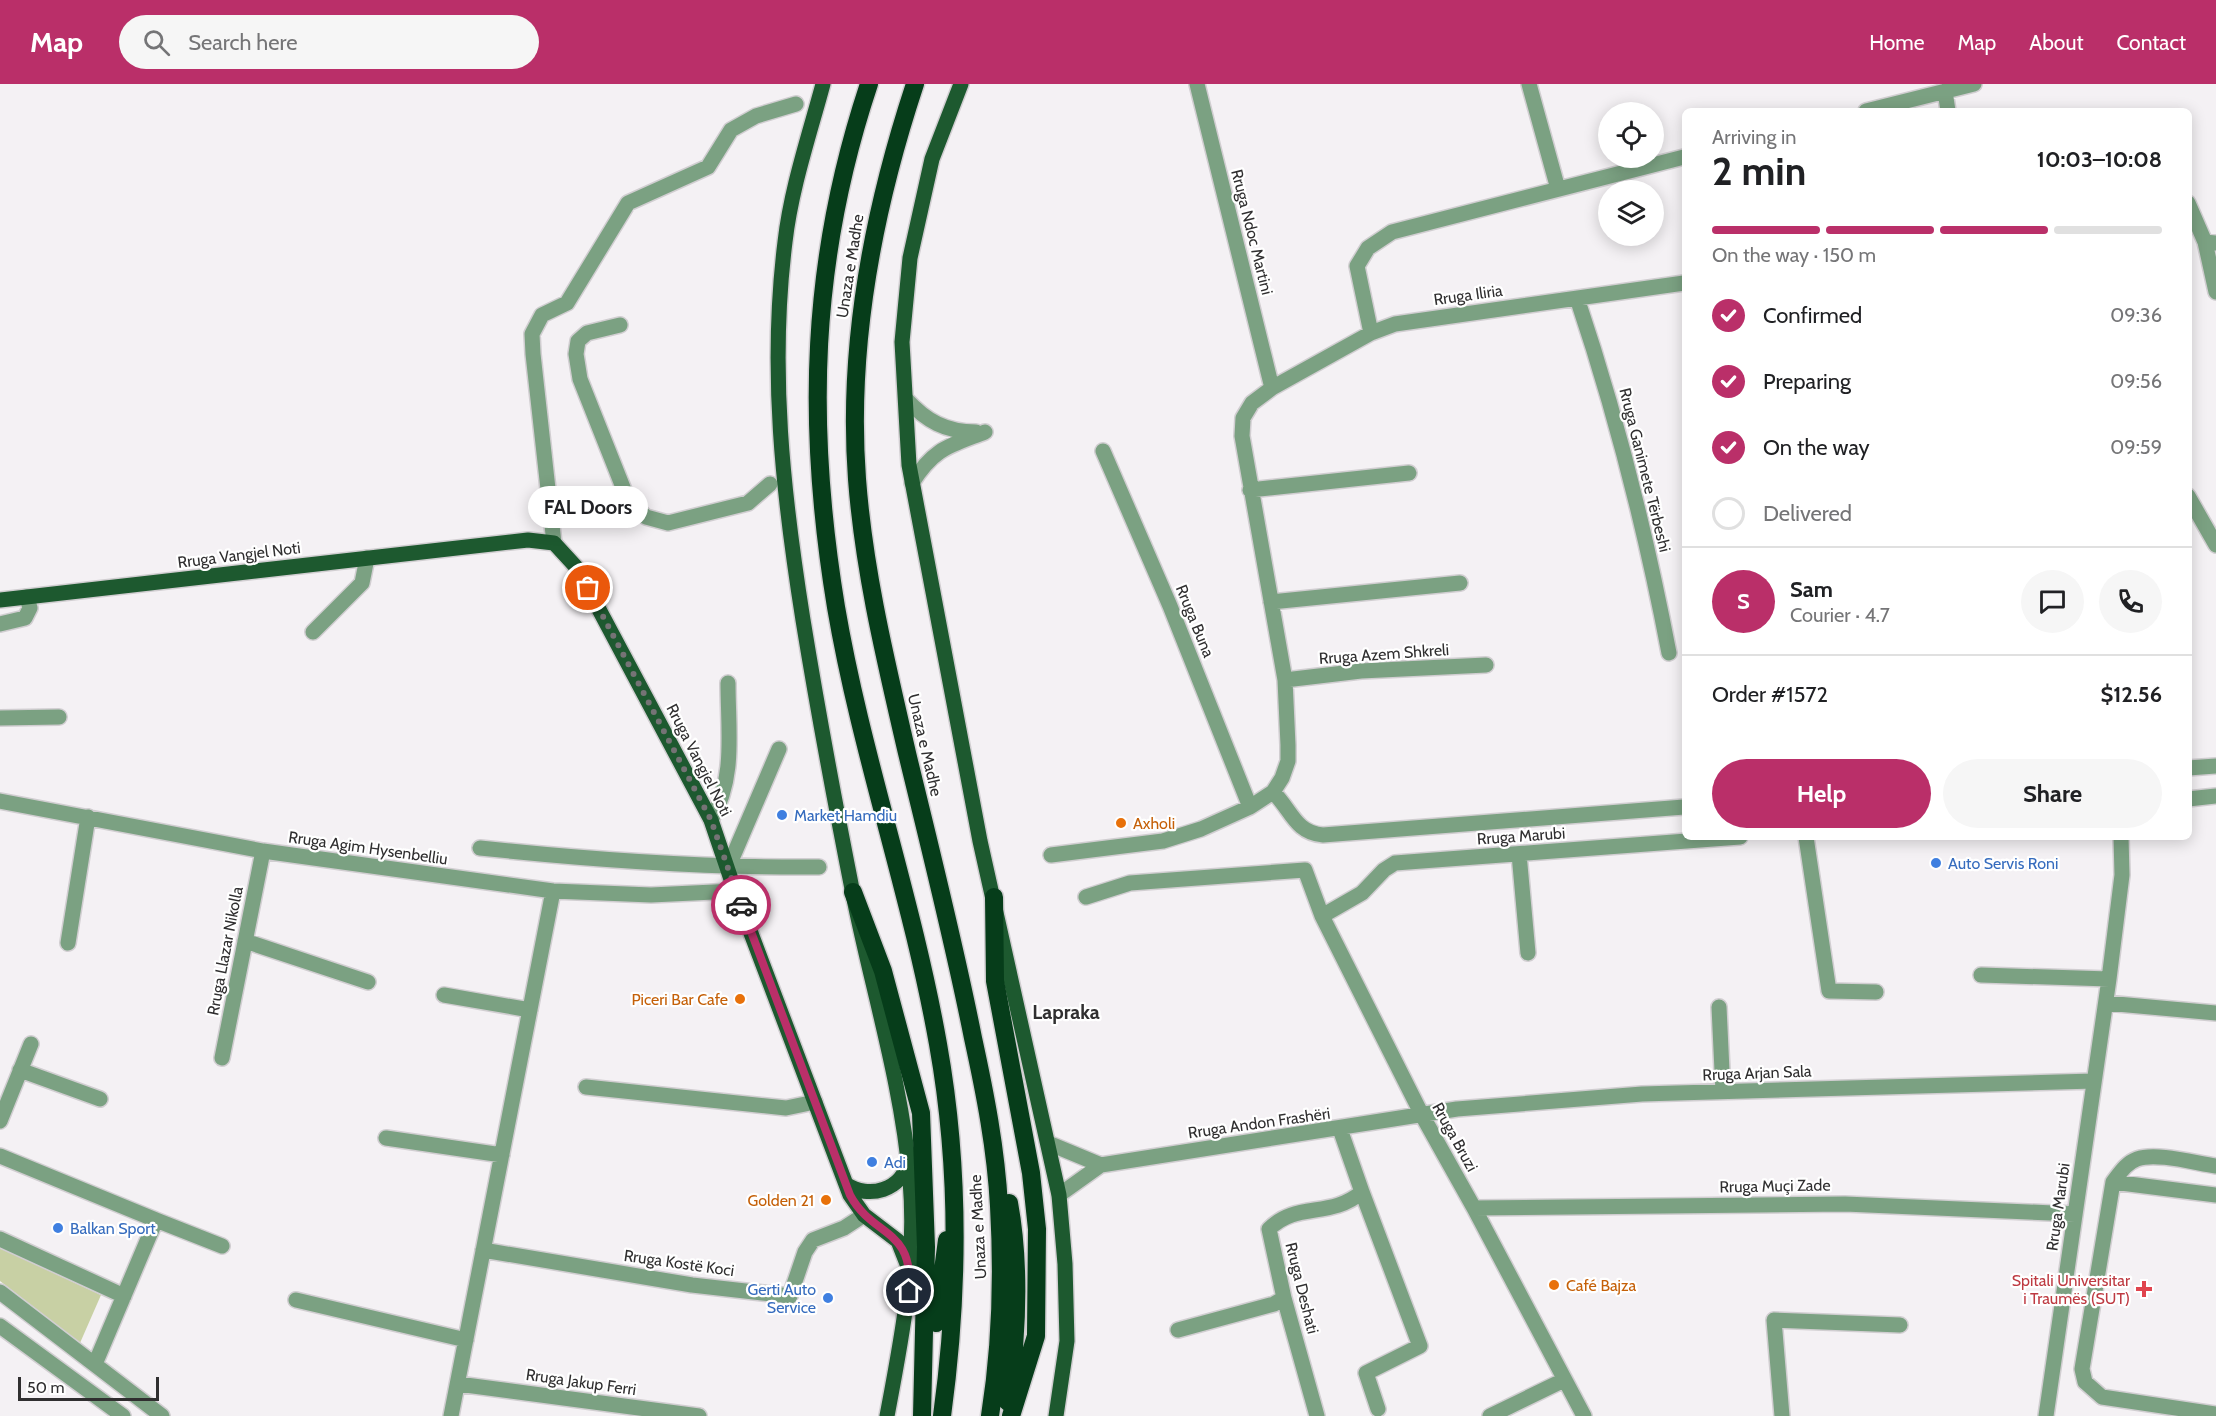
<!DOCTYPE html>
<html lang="en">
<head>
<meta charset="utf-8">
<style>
  :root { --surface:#fff; --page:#f6f6f6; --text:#202124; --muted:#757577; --line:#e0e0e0; --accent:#ba2f69 }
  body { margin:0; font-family:Cabin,sans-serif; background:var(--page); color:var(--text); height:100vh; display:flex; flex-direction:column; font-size:22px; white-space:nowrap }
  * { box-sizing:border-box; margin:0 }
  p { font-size:20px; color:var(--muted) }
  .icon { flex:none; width:33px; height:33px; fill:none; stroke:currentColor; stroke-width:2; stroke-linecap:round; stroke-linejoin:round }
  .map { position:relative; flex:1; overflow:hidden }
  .details { position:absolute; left:1682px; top:24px; width:510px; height:732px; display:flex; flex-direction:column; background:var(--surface); border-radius:9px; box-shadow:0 3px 15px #0003 }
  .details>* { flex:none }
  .controls { position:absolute; left:1598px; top:18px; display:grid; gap:12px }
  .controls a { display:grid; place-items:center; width:66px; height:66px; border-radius:50%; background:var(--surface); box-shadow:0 3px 15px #0003; font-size:30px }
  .scale { position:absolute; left:18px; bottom:15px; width:141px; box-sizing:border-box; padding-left:6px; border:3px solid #302f30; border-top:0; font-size:16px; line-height:21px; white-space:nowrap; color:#302f30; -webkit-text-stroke:4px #fff; paint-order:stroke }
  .pin { position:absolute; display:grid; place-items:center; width:51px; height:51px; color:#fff; margin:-26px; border:3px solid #fff; border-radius:50%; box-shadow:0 2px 6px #0007 }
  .courier { position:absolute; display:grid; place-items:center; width:60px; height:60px; margin:-30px; border:4px solid #ba2f69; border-radius:50%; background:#fff; color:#222; box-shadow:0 2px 8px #0007 }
  .bubble { position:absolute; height:42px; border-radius:21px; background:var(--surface); box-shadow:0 3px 15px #0003; font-size:20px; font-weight:700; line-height:42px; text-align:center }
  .headline em { font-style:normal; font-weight:700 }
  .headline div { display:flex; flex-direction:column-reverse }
  .headline { display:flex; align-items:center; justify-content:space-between; height:102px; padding:0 30px }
  h1 { font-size:39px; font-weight:700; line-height:45px }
  .bar { display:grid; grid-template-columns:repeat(4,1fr); gap:9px 6px; align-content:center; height:72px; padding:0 30px }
  .bar i { height:8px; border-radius:4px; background:var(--line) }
  .bar .active { background:var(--accent) }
  .bar p { grid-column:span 4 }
  .line { display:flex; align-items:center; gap:15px; padding:0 30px; border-top:2px solid var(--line) }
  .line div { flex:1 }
  .round { display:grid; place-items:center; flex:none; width:63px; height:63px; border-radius:32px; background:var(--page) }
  ol { padding:0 30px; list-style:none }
  li { display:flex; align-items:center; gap:18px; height:66px }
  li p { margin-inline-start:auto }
  li .icon { padding:6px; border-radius:50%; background:var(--accent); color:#fff; stroke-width:4 }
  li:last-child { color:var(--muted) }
  li i { width:33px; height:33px; border:3px solid var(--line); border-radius:50% }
  .primary-button { display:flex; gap:12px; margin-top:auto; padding:12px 30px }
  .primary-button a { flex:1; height:69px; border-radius:36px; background:var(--accent); color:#fff; font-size:24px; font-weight:700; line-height:69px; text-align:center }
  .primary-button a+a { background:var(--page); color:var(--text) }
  header { display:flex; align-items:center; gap:36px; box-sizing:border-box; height:84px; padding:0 30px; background:var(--accent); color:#fff }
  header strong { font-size:28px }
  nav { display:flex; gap:33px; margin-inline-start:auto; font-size:21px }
  .search { width:420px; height:54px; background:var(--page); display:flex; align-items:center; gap:15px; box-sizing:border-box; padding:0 21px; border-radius:33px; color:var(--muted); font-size:22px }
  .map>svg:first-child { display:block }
  .green { fill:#c8d0a4 }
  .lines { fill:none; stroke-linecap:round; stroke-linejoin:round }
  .minor-casing { stroke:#d1ced1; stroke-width:18 }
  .major-casing { stroke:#d1ced1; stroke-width:18 }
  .highway-casing { stroke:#d1ced1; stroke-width:21 }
  .minor { stroke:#7ba182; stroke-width:15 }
  .major { stroke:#1d592f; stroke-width:15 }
  .highway { stroke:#063d1a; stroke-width:18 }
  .done { stroke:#757375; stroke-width:6; stroke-dasharray:0 10.8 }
  .route { stroke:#ba2f69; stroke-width:8 }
  .shop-dot { fill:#3f7fe0; stroke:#fff; stroke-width:2 }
  .food-dot { fill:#e8710a; stroke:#fff; stroke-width:2 }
  .health-dot { fill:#e0444e; stroke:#fff; stroke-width:2 }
  .labels { text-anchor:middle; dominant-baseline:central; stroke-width:4.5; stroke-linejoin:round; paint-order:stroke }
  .street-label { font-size:16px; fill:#302f30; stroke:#fff }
  .shop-label { font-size:16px; fill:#366cbe; stroke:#fff; text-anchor:start }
  .food-label { font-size:16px; fill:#c56008; stroke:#fff; text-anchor:start }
  .health-label { font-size:16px; fill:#be3a42; stroke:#fff; text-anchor:end }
  .quarter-label { font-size:20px; font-weight:bold; fill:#302f30; stroke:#fff }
</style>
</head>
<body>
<header>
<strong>Map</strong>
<div class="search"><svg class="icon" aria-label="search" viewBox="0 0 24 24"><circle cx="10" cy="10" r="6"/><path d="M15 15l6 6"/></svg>Search here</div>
<nav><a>Home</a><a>Map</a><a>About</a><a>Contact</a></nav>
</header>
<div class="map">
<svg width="2216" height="1332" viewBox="0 0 2216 1332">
  <rect width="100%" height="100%" fill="#f4f1f4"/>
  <path class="green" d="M0 1164 101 1211 80 1259 0 1197Z"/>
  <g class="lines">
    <g class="minor-casing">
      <path id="minor" d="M1197 0 1272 304
        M1529 0 1558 105
        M1945 7 1948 27
        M1866 27 1974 0
        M2188 119 2205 158 2216 159
        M2205 158 2216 208
        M1577 214C1616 330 1646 449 1669 569
        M620 241 587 249 578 257 576 270 580 295 628 416 646 433 668 439 748 419 770 400
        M1371 249 1357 182 1368 164 1392 148 1684 73
        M906 315C926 337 946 348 976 348
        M1103 367 1170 522 1250 723
        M912 399C934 364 949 362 985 348
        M1250 406 1409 389
        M2188 412 2216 461
        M554 459 533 270 532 250 542 231 567 219 628 119 708 83 731 46 756 32 796 20
        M1271 518 1460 499
        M0 540 25 534 30 524 27 513
        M313 548 362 499 367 474
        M1285 596 1361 587 1486 581
        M0 634 59 633
        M2188 684 2216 682
        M1273 708C1291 725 1295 749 1323 751L1684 723
        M2188 715 2216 712
        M0 717 263 767 553 807 651 811 735 807
        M711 736C736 694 728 647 728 599
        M1806 753 1829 907 1876 908
        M480 764C593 776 705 784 819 783
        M1519 770 1528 869
        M1051 771 1163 757 1201 745 1250 723 1273 708 1282 694 1288 677V661L1285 596 1242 352 1243 334 1252 319 1272 304 1371 249 1395 240 1684 199
        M728 784 779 665
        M1086 813 1130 799 1305 786 1322 832 1422 1031 1474 1124 1584 1332
        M1322 832 1362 809 1384 786 1395 779 1740 753
        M245 857 368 898
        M68 859 88 733
        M1981 891 2109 895
        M444 911 530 926
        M2106 919 2216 929
        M1719 923 1723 1008
        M222 974 263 767
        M20 986 100 1015
        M586 1003 786 1024 815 1018
        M0 1037 31 960
        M386 1054 502 1071
        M1048 1059 1101 1081
        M0 1072 156 1136 95 1280
        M2216 1082C2195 1079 2156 1068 2137 1075 2126 1079 2120 1089 2113 1098L2082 1285 2085 1298 2102 1313 2216 1330
        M2113 1098 2216 1111
        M1362 1108 1420 1262 1366 1289 1378 1325
        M1059 1111 1101 1081 1457 1025 1642 1010 2094 997
        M1474 1124 1845 1120 2075 1130
        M156 1136 222 1162
        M0 1155 124 1212
        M483 1166 692 1201 790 1212 805 1168 813 1156 844 1144 864 1131
        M0 1208 162 1332
        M296 1216 466 1256
        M0 1242 123 1332
        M1178 1246 1274 1220 1284 1214
        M458 1300 699 1332
        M451 1332 553 807
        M1317 1332 1284 1214 1269 1145C1297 1117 1330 1135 1362 1108L1340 1045
        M1490 1332 1564 1296
        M1782 1332 1774 1236 1900 1241
        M2046 1332 2109 895 2122 791 2121 753"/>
    </g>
    <g class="major-casing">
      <path id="major" d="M823 0C809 52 791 105 785 158 769 286 783 410 803 536 818 628 835 719 853 810 872 905 902 1000 910 1096 917 1177 902 1253 887 1332
        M961 0 932 75 910 174 902 258 909 381 980 757 1059 1111 1065 1180 1067 1257 1056 1332
        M0 516 528 456 554 459 577 484 711 736 735 807 850 1111 864 1131 898 1157 911 1190
        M846 1100C868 1116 903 1106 908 1077"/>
    </g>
    <g class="highway-casing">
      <path id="highway" d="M869 0C810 177 806 341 836 523 861 670 912 813 938 960 960 1083 959 1208 942 1332
        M915 0C873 127 847 261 857 395 864 488 886 578 907 669 930 764 954 858 973 954 985 1009 996 1065 999 1122 1003 1192 1001 1263 990 1332
        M853 808 883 887 921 1029 926 1163 922 1332
        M994 813 995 897 1031 1089 1037 1145 1036 1252 1011 1332
        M936 1239 947 1156
        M1008 1318C1017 1253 1021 1184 1009 1119"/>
    </g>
    <use href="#minor" class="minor"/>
    <use href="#major" class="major"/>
    <use href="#highway" class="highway"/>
  </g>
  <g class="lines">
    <path class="done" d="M588 504 711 736 741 821"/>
    <path class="route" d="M741 821 850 1111C873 1154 914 1143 909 1207"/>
  </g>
  <g class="shop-dot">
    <circle cx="782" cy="731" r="6"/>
    <circle cx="1936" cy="779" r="6"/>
    <circle cx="872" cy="1078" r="6"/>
    <circle cx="58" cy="1144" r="6"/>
    <circle cx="828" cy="1214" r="6"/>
  </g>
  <g class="food-dot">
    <circle cx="1121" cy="739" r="6"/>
    <circle cx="740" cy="915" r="6"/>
    <circle cx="826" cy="1116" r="6"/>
    <circle cx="1554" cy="1201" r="6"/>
  </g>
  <path class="health-dot" d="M2141 1196h6v6h6v6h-6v6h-6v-6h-6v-6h6z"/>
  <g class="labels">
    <g class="street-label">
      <text transform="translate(1252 148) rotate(76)">Rruga Ndoc Martini</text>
      <text transform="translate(850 182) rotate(-81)">Unaza e Madhe</text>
      <text transform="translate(1468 211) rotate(-8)">Rruga Iliria</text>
      <text transform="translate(1645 386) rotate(76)">Rruga Ganimete Tërbeshi</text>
      <text transform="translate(239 471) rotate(-7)">Rruga Vangjel Noti</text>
      <text transform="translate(1195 537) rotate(68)">Rruga Buna</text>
      <text transform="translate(1384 570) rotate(-4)">Rruga Azem Shkreli</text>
      <text transform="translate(925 661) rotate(77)">Unaza e Madhe</text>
      <text transform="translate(699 676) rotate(63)">Rruga Vangjel Noti</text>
      <text transform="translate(1521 752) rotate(-4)">Rruga Marubi</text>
      <text transform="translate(368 764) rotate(8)">Rruga Agim Hysenbelliu</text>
      <text transform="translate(225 867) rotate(-79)">Rruga Llazar Nikolla</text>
      <text transform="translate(1757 989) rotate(-2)">Rruga Arjan Sala</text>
      <text transform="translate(1259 1039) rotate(-8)">Rruga Andon Frashëri</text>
      <text transform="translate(1455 1053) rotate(61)">Rruga Bruzi</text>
      <text transform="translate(1775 1102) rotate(-1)">Rruga Muçi Zade</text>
      <text transform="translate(2058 1123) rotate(-82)">Rruga Marubi</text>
      <text transform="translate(978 1143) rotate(-93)">Unaza e Madhe</text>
      <text transform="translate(679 1179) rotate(8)">Rruga Kostë Koci</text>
      <text transform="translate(1302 1204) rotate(76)">Rruga Deshati</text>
      <text transform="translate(581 1298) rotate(8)">Rruga Jakup Ferri</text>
    </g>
    <g class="shop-label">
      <text x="794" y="731">Market Hamdiu</text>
      <text x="1948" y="779">Auto Servis Roni</text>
      <text x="884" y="1078">Adi</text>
      <text x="70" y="1144">Balkan Sport</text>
      <text x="816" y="1205" text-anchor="end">Gerti Auto<tspan x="816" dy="18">Service</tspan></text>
    </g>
    <g class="food-label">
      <text x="1133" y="739">Axholi</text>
      <text x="728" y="915" text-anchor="end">Piceri Bar Cafe</text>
      <text x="814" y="1116" text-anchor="end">Golden 21</text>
      <text x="1566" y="1201">Café Bajza</text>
    </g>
    <g class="health-label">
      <text x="2130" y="1196">Spitali Universitar<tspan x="2130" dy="18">i Traumës (SUT)</tspan></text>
    </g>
    <g class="quarter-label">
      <text x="1066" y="928">Lapraka</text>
    </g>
  </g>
</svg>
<div class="controls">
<a><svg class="icon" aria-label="locate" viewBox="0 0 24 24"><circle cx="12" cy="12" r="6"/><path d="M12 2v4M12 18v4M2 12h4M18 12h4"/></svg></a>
<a><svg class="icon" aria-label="layers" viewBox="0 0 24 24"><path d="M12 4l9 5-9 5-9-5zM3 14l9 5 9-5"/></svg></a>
</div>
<div class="scale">50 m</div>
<div class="pin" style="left:588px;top:504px;background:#ea580c"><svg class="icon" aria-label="bag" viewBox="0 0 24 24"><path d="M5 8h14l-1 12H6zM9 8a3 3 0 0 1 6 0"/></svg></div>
<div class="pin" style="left:909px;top:1207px;background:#1f2937"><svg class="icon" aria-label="home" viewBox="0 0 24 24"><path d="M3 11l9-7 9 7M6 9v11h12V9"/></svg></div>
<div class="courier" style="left:741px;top:821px"><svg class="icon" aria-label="car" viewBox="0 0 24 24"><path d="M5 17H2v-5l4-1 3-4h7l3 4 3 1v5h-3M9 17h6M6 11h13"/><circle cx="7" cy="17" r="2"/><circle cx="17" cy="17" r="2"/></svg></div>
<div class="bubble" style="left:528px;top:402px;width:120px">FAL Doors</div>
<section class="details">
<div class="headline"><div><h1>2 min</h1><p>Arriving in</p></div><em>10:03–10:08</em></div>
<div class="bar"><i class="active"></i><i class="active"></i><i class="active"></i><i></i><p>On the way · 150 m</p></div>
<ol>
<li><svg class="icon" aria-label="check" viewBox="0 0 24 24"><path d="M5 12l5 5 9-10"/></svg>Confirmed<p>09:36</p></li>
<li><svg class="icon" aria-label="check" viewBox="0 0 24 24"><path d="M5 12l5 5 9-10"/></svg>Preparing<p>09:56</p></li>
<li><svg class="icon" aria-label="check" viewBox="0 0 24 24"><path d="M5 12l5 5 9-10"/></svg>On the way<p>09:59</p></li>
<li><i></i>Delivered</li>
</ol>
<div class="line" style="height:108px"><b class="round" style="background:var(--accent);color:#fff">S</b><div><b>Sam</b><p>Courier · 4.7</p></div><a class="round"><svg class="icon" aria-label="chat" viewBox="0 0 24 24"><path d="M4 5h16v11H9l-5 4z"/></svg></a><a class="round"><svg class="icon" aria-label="phone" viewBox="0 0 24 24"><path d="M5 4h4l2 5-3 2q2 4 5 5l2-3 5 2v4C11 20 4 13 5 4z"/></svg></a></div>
<div class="line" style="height:78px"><div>Order #1572</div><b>$12.56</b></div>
<div class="primary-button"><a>Help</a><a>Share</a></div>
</section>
</div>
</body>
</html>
